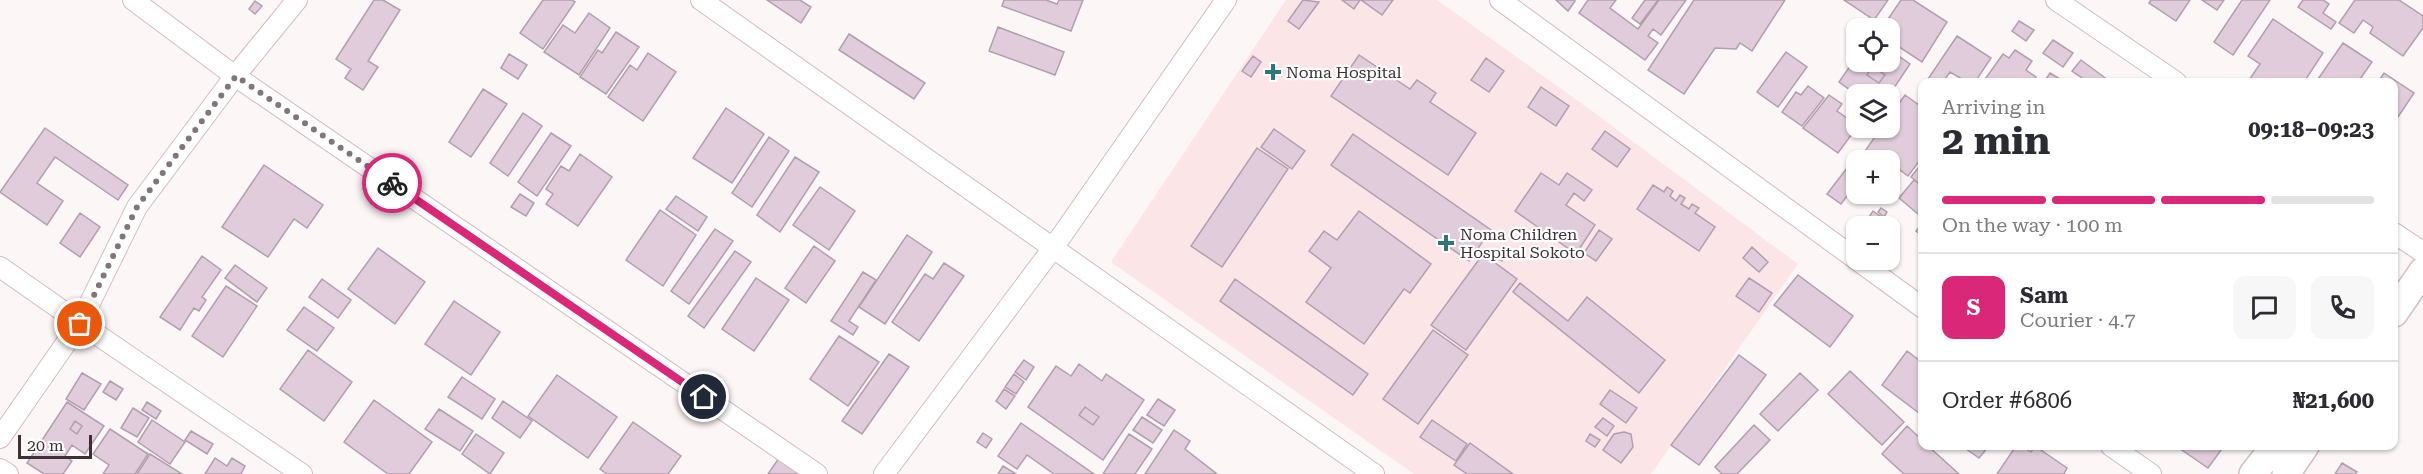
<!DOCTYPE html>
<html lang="en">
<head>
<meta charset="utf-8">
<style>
  :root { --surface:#fff; --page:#f7f7f7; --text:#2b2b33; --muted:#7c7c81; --line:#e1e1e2; --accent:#db2777 }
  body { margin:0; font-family:"Roboto Serif",serif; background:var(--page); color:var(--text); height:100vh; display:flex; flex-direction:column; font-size:22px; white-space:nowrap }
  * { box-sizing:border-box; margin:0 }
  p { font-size:20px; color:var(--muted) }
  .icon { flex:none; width:33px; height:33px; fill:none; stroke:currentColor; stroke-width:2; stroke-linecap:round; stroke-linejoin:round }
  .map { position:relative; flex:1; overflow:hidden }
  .panel { position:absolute; left:1918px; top:78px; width:480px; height:372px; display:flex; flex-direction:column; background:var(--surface); border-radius:12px; box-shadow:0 2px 4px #0004 }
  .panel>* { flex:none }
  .fabs { position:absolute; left:1846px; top:18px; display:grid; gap:12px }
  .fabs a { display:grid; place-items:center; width:54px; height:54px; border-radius:12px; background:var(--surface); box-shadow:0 2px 4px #0004; font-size:30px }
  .scale { position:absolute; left:18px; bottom:15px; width:74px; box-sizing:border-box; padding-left:6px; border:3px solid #3c3233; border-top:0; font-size:16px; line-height:21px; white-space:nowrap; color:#3c3233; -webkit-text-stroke:4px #fff; paint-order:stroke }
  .pin { position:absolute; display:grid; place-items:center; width:51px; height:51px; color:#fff; margin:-26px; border:3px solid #fff; border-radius:50%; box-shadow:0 2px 6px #0007 }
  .courier { position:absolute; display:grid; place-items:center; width:60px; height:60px; margin:-30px; border:4px solid #db2777; border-radius:50%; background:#fff; color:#222; box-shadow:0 2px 8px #0007 }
  .summary em { font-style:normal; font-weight:700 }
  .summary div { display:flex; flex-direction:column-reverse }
  .summary { display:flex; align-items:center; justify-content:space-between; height:102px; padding:0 24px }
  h1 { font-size:39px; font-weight:700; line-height:45px }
  .bar { display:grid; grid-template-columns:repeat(4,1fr); gap:9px 6px; align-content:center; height:72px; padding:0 24px }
  .bar i { height:8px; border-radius:4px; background:var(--line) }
  .bar .on { background:var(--accent) }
  .bar p { grid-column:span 4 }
  .line { display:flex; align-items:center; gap:15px; padding:0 24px; border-top:2px solid var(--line) }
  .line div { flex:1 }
  .round { display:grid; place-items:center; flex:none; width:63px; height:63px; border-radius:12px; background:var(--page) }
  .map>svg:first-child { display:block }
  .built { fill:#fbe5e7 }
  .building { fill:#e1ccdb; stroke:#b39ead; stroke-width:1.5; fill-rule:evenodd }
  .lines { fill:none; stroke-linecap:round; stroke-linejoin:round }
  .minor-casing { stroke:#d6bbbe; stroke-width:22 }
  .secondary-casing { stroke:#d6bbbe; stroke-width:30 }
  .minor { stroke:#fff; stroke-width:20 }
  .secondary { stroke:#fff; stroke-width:27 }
  .done { stroke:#7f7778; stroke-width:6; stroke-dasharray:0 10.8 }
  .route { stroke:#db2777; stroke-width:8 }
  .poi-dot { fill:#2e7778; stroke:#fff; stroke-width:2 }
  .labels { text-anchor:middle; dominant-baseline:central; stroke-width:4.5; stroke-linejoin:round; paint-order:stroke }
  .poi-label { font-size:16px; fill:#3c3233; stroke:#fff; text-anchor:start }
</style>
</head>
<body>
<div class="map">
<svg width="2423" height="474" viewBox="0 0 2423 474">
  <rect width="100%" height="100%" fill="#fcf6f7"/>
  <path class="built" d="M1286 0H1437L1592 111 1798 264 1651 474H1414L1111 262Z"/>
  <path class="building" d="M374 0H383L400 10 368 61 378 67 363 90 345 78 351 69 336 59Z
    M543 0H572L575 2 543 49 520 33Z
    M767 0H800L811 7 801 23Z
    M1004 0H1046L1057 4 1059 0H1083L1071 31 1002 6Z
    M1303 0 1319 2 1299 29 1288 21Z
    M1342 0H1360L1354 9Z
    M1361 0H1393L1382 15Z
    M1556 0H1573L1575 1 1568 11Z
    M1588 0H1616L1610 8 1638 29 1659 0H1686L1661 35 1653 29 1648 36 1658 43 1645 60 1579 13Z
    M1645 0H1658L1640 24 1632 18Z
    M1694 0H1785L1752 51 1740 43 1736 49 1715 48 1684 94 1648 70Z
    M1844 0H1888L1874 20Z
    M1901 0H1913L1947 22 1922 62 1890 41V28H1882Z
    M2151 0H2190L2176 21 2149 3Z
    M2202 0H2224L2217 10Z
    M2242 0H2270L2233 55 2214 42Z
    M2303 0H2323L2329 4 2323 13 2336 22 2331 29 2298 7Z
    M2355 0H2399L2423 16V28L2403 56 2370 33 2373 27 2363 20 2354 33 2339 23Z
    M255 1 262 6 255 14 249 9Z
    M589 13 610 28 579 75 544 52 563 25 575 33Z
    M2273 19 2323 53 2304 82H2253L2249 80 2260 64 2248 56Z
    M2019 21 2034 30 2026 41 2012 31Z
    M998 27 1064 52 1055 75 989 51Z
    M616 32 639 47 606 94 580 77 598 50 602 53Z
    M849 34 925 83 914 99 839 50Z
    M1957 36 1991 58 1975 82H1967L1950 72 1943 82H1926Z
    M2053 40 2073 53 2063 67 2043 53Z
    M2343 43 2372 62 2358 82H2323L2318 79Z
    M1890 50 1910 64 1890 94 1857 95 1839 82 1857 56V62H1890ZM1872 66 1885 75 1879 83 1867 75Z
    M2015 50 2032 61 2026 70 2036 77 2033 82H1983L2003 54 2009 58Z
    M1786 52 1807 67 1778 107 1757 92Z
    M648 53 676 72 643 121 608 97 630 65 637 70Z
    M509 54 527 65 518 79 501 68Z
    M1359 55 1410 89 1417 80 1436 93 1430 102 1476 133 1448 175 1331 96Z
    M1253 56 1261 62 1251 77 1242 71Z
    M1486 58 1504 71 1489 92 1471 80Z
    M2081 60 2108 80 2106 82H2088L2072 71Z
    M1872 66 1885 75 1879 83 1867 75Z
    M2050 73 2065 82H2044Z
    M2384 73 2414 93 2394 123V82H2378Z
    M1808 86 1824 98 1802 126 1782 112 1796 92 1801 95Z
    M1541 87 1569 106 1556 126 1528 107Z
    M483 89 507 104 471 157 449 142Z
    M1829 95 1842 104 1837 111 1847 118 1857 102V127L1838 153 1803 128Z
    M1905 95 1923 108V156L1908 176 1892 164 1890 166V160H1868L1869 158 1863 154 1881 128H1890V116Z
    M726 108 764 134 732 183 693 158Z
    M523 113 542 126 508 176 490 163Z
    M45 128 128 185 118 200 55 157 37 183 63 201 47 225 0 192Z
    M1274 129 1305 151 1292 169 1261 147Z
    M1605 131 1630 149 1617 167 1592 149Z
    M551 133 571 146 537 196 518 182Z
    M1353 134 1491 230 1469 261 1331 165Z
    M769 137 789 151 752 207 732 193Z
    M1257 148 1288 169 1222 267 1191 246Z
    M580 154 612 177 578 226 546 204 553 194 546 189 561 166 569 171Z
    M795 157 819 172 780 232 757 215Z
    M1923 162V187L1911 177Z
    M264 165 323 205 307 228 294 219 268 257 222 227Z
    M1847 168 1857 175V183L1841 204 1827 194Z
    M1541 173 1559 185 1567 173 1592 190 1584 201 1574 193 1566 205 1595 225 1576 254 1515 211Z
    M1914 180 1923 187V207L1918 214 1899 198Z
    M1653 185 1664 192 1667 187 1673 191 1670 196 1676 201 1680 195 1685 198 1681 204 1689 209 1692 204 1699 208 1695 213 1715 227 1699 251 1637 209Z
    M820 187 855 211 829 250 793 225Z
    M520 194 534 203 526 216 511 207Z
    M676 196 707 217 698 231 666 209Z
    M1881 208 1887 212 1884 217 1878 212Z
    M660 210 696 235 663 286 626 260Z
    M1359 211 1431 264 1410 293 1404 289 1364 344 1306 302 1331 268 1309 251 1324 231 1337 240Z
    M1873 211 1884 219 1878 226H1870L1865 223Z
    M80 213 100 227 80 257 60 243Z
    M1923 222V236L1916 231Z
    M715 229 733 241 689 304 671 291Z
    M1599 230 1612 239 1596 261 1584 253Z
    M907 235 932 252 885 324 859 307Z
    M814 246 835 261 806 303 785 288Z
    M1752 247 1768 262 1759 272 1743 258Z
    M378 248 425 282 395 324 348 289Z
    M1498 250 1506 256 1502 261 1493 255Z
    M735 251 751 262 704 328 688 316Z
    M1483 254 1517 279 1466 350 1431 325Z
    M202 256 221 270 202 297 206 300 199 311 194 308 180 330 160 317Z
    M944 263 964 276 919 341 892 322 925 274 933 279Z
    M235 265 267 288 257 302 225 278Z
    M863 272 876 280 849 321 858 327 853 335 831 321Z
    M1798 275 1853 316 1830 347 1774 305Z
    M756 278 789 300 754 351 722 329Z
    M1749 278 1772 293 1759 312 1736 296Z
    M322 279 351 300 338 318 309 297Z
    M1235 279 1368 374 1353 395 1220 301Z
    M1520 283 1568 321 1587 297 1665 360 1639 393 1513 292Z
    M226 286 257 306 223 357 192 336Z
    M454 301 500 332 471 375 425 344Z
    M304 307 334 328 317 351 287 330Z
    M1433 330 1468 355 1418 424 1383 399Z
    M839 336 879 362 848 406 810 379Z
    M308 350 352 382 324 421 280 389Z
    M1907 351 1923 363V416L1882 385Z
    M889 354 909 367 862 434 842 421Z
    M1739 355 1766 375 1699 465 1671 445Z
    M1024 360 1034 367 1026 380 1015 372Z
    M1079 364 1102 381 1106 374 1144 400 1103 460 1028 407 1056 366 1071 376ZM1085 407 1099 417 1093 425 1079 415Z
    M1850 371 1904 422 1882 445 1828 394Z
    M82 373 101 384 84 410 66 399Z
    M1800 373 1818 390 1778 431 1760 414Z
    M1014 374 1024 382 1016 394 1005 387Z
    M557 375 617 417 588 458 528 416Z
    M462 377 495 399 482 419 448 397Z
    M110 381 123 389 116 400 103 392Z
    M1004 389 1015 396 1006 409 996 401Z
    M1610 390 1637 408 1626 423 1600 404Z
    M1158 399 1175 410 1164 426 1147 415Z
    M374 400 432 442 409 474H388L344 442Z
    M503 401 532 421 520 438 492 418Z
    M67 402 104 426 85 454 72 445 65 456 72 461 63 474H44L27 463ZM75 421 82 426 77 434 70 429Z
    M147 402 161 411 156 419 142 410Z
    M1085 407 1099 417 1093 425 1079 415Z
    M133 408 149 418 137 437 121 428Z
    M439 409 473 431 460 451 425 429Z
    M1142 417 1162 430 1153 443 1133 430Z
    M1603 418 1614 426 1607 436 1595 427Z
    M152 420 185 442 170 464 138 442Z
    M1432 420 1467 444 1456 461 1420 437Z
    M75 421 82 426 77 434 70 429Z
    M633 422 681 456 668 474H607L600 469Z
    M1021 423 1094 474H1054L1027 455 1017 469 998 456Z
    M1754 425 1770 440 1737 474H1722L1715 467Z
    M1907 426 1923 441V446H1928L1959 474H1904L1882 454Z
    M110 429 148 454 135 474H103L109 465 93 454Z
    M1174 430 1190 441 1185 449 1217 474H1145Z
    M191 431 213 444 207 454 185 440Z
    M1624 432 1631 434 1633 447 1621 463 1603 450 1614 434Z
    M983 433 992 439 986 448 977 442Z
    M476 434 504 453 490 474 462 454Z
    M1129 434 1152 449 1135 474H1103Z
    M1590 434 1600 440 1595 447 1586 441Z
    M1470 443 1513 474H1467L1454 465Z
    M1962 446H1989L1979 458Z
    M2016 446H2022L2031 452 2035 446 2067 468 2064 474H1997Z
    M2176 446H2224L2208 468Z
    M150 454 182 474H137Z
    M781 455 808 474H768Z
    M215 458 227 466 232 458 245 466 241 474H205Z
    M2342 463 2357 472 2355 474H2335Z
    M1003 466 1016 474H998Z"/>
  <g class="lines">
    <g class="minor-casing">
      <path id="minor" d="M133 0 235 76 817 474
        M701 0 1374 474
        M1500 0 1923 308
        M2056 0 2176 82
        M2394 233 2421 251
        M0 267 80 323 302 474
        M0 438 80 323 137 207 235 76 297 0
        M2111 446 2151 474
        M0 469 8 474
        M884 474 1053 248 1226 0"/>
    </g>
    <g class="secondary-casing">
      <path id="secondary" d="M2394 313 2423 271
        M2253 474 2275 446
        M2286 474 2305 446"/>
    </g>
    <use href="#minor" class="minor"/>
    <use href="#secondary" class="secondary"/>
  </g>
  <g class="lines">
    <path class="done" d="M80 324 137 207 236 76 392 183"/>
    <path class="route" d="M392 183 704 397"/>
  </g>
  <g class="poi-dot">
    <path d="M1270 63h6v6h6v6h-6v6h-6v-6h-6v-6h6z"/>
    <path d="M1443 234h6v6h6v6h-6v6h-6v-6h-6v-6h6z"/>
  </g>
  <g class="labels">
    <g class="poi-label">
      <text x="1286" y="72">Noma Hospital</text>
      <text x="1460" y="234">Noma Children<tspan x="1460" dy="18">Hospital Sokoto</tspan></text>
    </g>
  </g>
</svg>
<div class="fabs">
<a><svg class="icon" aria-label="locate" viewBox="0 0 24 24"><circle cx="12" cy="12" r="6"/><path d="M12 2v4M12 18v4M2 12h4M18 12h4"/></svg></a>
<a><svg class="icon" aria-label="layers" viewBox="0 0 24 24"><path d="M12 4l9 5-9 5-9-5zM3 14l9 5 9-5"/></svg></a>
<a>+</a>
<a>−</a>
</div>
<div class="scale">20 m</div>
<div class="pin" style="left:80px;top:324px;background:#ea580c"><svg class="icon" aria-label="bag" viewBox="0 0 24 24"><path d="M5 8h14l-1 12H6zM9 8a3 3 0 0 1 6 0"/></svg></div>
<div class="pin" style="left:704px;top:397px;background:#1f2937"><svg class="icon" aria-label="home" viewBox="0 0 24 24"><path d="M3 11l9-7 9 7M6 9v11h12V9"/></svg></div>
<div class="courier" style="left:392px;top:183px"><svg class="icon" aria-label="bike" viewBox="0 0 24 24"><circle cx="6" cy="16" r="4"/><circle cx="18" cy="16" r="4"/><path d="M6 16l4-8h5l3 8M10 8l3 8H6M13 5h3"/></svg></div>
<section class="panel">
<div class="summary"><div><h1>2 min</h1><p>Arriving in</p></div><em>09:18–09:23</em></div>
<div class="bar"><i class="on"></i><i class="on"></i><i class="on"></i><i></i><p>On the way · 100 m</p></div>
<div class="line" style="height:108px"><b class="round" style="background:var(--accent);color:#fff">S</b><div><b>Sam</b><p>Courier · 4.7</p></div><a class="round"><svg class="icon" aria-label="chat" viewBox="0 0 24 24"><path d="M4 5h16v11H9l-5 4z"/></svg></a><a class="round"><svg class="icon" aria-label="phone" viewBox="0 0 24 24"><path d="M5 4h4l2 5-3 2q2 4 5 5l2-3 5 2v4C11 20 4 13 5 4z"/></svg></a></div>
<div class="line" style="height:78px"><div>Order #6806</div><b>₦21,600</b></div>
</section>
</div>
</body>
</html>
